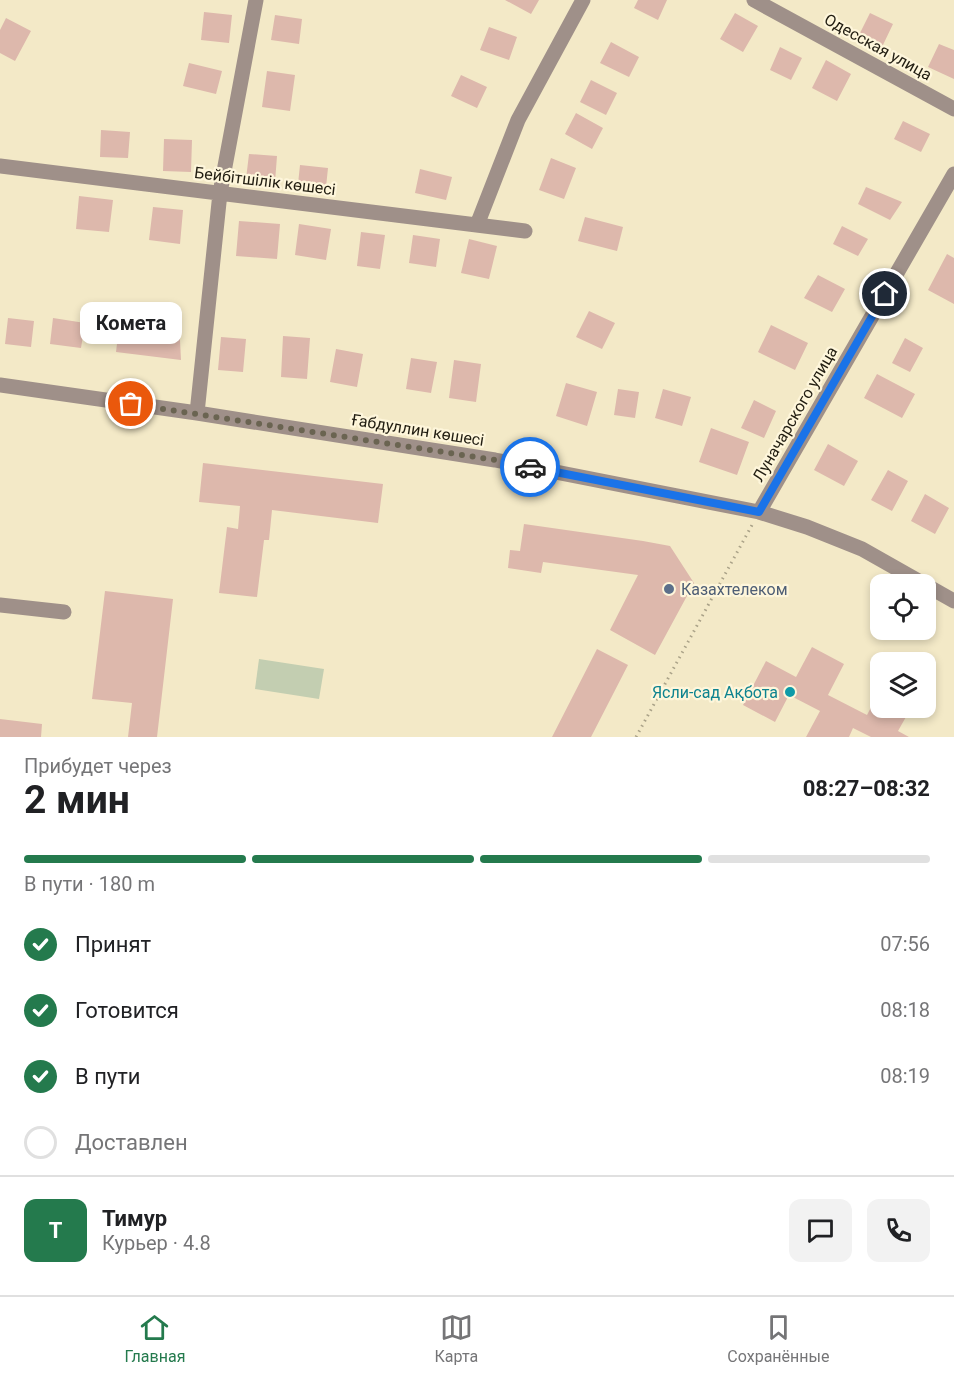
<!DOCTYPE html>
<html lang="ru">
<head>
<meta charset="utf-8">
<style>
  :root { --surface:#fff; --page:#f2f2f2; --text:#202124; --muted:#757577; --line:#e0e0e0; --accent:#247a4d }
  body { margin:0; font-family:Roboto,sans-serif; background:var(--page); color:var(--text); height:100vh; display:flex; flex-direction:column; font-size:22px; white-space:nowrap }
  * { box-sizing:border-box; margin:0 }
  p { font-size:20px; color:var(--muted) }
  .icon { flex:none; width:33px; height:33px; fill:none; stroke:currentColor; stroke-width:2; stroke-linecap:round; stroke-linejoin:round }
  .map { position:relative; height:737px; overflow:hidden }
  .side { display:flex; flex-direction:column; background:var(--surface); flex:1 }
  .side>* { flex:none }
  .controls { position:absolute; left:870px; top:574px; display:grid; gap:12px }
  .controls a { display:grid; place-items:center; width:66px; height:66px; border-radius:12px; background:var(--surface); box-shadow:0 3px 9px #0003; font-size:30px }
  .pin { position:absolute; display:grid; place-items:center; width:51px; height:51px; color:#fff; margin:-26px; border:3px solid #fff; border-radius:50%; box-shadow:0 2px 6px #0007 }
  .courier { position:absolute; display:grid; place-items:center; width:60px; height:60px; margin:-30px; border:4px solid #1a73e8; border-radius:50%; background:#fff; color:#222; box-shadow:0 2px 8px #0007 }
  .bubble { position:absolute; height:42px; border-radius:12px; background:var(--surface); box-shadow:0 3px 9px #0003; font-size:20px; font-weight:700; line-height:42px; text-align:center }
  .head em { font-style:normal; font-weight:700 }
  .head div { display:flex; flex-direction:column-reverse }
  .head { display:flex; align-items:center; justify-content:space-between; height:102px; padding:0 24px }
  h1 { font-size:39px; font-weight:700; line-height:45px }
  .bar { display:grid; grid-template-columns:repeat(4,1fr); gap:9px 6px; align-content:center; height:72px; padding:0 24px }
  .bar i { height:8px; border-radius:4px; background:var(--line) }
  .bar .current { background:var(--accent) }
  .bar p { grid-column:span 4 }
  .line { display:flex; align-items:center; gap:15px; padding:0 24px; border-top:2px solid var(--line) }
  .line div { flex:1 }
  .round { display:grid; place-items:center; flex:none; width:63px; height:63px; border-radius:12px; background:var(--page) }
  ol { padding:0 24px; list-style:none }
  li { display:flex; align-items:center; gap:18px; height:66px }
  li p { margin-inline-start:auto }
  li .icon { padding:6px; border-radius:50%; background:var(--accent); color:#fff; stroke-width:4 }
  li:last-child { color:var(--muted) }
  li i { width:33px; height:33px; border:3px solid var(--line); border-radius:50% }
  .dock { display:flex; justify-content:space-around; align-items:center; height:84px; border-top:2px solid var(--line); background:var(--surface); font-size:16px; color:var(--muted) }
  .dock a { display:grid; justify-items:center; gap:3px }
  .dock .current { color:var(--accent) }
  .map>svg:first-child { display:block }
  .green { fill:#c3ceb1 }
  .building { fill:#ddb8ac }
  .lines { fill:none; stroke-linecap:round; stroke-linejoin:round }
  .path { stroke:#aaa288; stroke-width:3; stroke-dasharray:1.5 4.5; stroke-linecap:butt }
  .minor { stroke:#9f9089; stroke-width:15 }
  .done { stroke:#6a6451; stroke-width:6; stroke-dasharray:0 10.8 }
  .route { stroke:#1a73e8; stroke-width:8 }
  .service-dot { fill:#5c6f8a; stroke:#fef6db; stroke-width:2 }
  .culture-dot { fill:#0f9aa8; stroke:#fef6db; stroke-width:2 }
  .labels { text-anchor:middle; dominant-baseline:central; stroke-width:4.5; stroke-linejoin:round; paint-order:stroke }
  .street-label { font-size:16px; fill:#211d11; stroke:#fef6db }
  .service-label { font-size:16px; fill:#4e5e75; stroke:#fef6db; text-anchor:start }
  .culture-label { font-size:16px; fill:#0d838f; stroke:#fef6db; text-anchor:end }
</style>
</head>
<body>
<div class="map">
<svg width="954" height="737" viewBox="0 0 954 737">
  <rect width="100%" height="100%" fill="#f3e9c7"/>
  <path class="green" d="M259 659 324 669 319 699 255 689Z"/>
  <path class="building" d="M505 0H539L531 14Z
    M638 0H667L658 20 634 8Z
    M204 12 232 15 229 43 201 40Z
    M735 13 758 26 743 52 720 39Z
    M870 13 893 24 882 47 859 35Z
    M275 15 302 19 299 44 271 40Z
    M6 18 31 31 15 61 0 53V30Z
    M489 27 517 37 509 60 480 50Z
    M611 42 639 57 629 77 600 63Z
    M939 44 954 50V79L928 67Z
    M780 47 802 58 791 80 770 70Z
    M826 60 851 74 837 101 812 88Z
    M189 63 222 71 216 94 183 86Z
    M267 71 295 75 290 111 262 107Z
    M461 75 487 87 477 108 451 96Z
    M591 80 617 93 606 115 580 102Z
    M576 113 603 128 592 149 565 134Z
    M903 121 930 134 921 152 894 139Z
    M101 130 130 132 128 158 100 157Z
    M164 139 192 140 191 172 163 171Z
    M249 154 277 156 275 182 246 179Z
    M551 158 576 168 564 199 539 190Z
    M300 165 328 168 326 187 298 184Z
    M420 169 452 177 446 200 415 193Z
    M866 187 902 202 890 220 858 204Z
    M79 196 113 200 109 232 76 229Z
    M153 207 183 210 180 244 149 240Z
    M585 217 623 227 617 251 578 241Z
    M239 221 280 224 277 259 236 256Z
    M299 224 331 229 326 260 295 255Z
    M842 226 868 239 858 256 833 244Z
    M361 232 385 235 380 269 357 266Z
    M413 235 440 239 436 267 409 263Z
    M469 239 497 246 489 279 461 273Z
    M947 254 954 258V304L928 290Z
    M818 275 845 289 832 312 804 298Z
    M121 310 179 321 181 360 116 352Z
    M589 311 615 323 602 349 576 337Z
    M8 318 34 321 31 347 5 344Z
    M53 318 85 323 81 348 50 344Z
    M771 325 808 343 795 370 758 352Z
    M283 336 310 338 307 379 281 377Z
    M221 337 246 339 243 372 218 370Z
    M905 338 923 348 910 372 892 363Z
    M336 349 363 354 357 387 330 382Z
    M411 358 437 362 431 393 406 389Z
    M454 360 481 364 476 402 449 398Z
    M877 374 915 394 902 418 864 398Z
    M566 383 597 392 587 426 556 416Z
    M618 389 639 392 635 418 614 415Z
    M663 389 691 397 682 426 655 418Z
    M754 400 776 411 764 438 741 428Z
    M711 428 749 442 737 475 699 462Z
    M828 444 858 461 844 486 814 470Z
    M203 463 383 484 378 523 272 510 269 540H264L257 597 219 593 227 527 238 529 240 506 199 502Z
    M888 470 908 481 892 511 871 500Z
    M925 494 949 508 935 534 911 521Z
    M524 524 643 541 670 546 694 583 655 655 610 630 638 575 543 562 541 573 508 568 510 550 520 551Z
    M105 591 173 599 157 737H128L132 703 92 699Z
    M812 647 844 664 828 695 867 715 880 690V708H911L898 731 909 737H871L853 728 849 737H806L820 711 789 695 775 722 743 705 766 661 796 677Z
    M597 649 628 665 591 737H552Z
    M0 719 42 724 41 737H0Z"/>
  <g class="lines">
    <path class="path" d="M636 737 752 525"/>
    <path class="minor" d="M754 0 954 109
      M0 166 525 231
      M477 225 518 120 583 0
      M0 385 197 413 495 460 759 512 807 527 862 549 954 601
      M197 413 220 193 256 0
      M759 512 954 174
      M0 605 64 612"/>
  </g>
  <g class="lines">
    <path class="done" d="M131 404 495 460 530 467"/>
    <path class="route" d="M530 467 759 512 885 294"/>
  </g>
  <circle class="service-dot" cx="669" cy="589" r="6"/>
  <circle class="culture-dot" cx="790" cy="692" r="6"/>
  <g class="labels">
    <g class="street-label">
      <text transform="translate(878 47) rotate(29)">Одесская улица</text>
      <text transform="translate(265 181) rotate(7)">Бейбітшілік көшесі</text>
      <text transform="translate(795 414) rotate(-60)">Луначарского улица</text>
      <text transform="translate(418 430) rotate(9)">Ғабдуллин көшесі</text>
    </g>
    <g class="service-label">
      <text x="681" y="589">Казахтелеком</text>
    </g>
    <g class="culture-label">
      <text x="778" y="692">Ясли-сад Ақбота</text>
    </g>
  </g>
</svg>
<div class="controls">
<a><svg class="icon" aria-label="locate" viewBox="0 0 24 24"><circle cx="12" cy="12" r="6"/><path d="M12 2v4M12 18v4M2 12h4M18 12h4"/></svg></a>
<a><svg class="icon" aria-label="layers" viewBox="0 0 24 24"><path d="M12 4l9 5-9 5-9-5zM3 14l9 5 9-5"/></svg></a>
</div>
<div class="pin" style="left:131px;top:404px;background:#ea580c"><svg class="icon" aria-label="bag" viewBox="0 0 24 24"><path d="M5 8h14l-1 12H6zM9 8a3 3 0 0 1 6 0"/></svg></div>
<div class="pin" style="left:885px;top:294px;background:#1f2937"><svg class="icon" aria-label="home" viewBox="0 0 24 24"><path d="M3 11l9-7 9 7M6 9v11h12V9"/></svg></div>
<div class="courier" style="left:530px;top:467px"><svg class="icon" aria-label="car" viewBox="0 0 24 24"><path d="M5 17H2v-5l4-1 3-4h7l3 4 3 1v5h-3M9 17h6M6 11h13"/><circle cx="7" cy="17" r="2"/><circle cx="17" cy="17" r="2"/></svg></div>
<div class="bubble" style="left:80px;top:302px;width:102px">Комета</div>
</div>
<section class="side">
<div class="head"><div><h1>2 мин</h1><p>Прибудет через</p></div><em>08:27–08:32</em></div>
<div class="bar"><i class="current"></i><i class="current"></i><i class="current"></i><i></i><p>В пути · 180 m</p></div>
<ol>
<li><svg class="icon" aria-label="check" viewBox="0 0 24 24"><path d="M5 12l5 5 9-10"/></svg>Принят<p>07:56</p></li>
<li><svg class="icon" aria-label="check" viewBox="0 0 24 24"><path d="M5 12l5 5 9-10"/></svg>Готовится<p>08:18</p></li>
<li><svg class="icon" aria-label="check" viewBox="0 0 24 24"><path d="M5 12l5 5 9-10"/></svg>В пути<p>08:19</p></li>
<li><i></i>Доставлен</li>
</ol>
<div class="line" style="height:108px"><b class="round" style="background:var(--accent);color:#fff">Т</b><div><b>Тимур</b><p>Курьер · 4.8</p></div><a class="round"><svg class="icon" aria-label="chat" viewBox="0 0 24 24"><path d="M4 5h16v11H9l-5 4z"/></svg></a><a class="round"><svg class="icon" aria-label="phone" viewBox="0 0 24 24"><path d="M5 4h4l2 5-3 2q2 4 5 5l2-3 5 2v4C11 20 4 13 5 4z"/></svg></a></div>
</section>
<nav class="dock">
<a class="current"><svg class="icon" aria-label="home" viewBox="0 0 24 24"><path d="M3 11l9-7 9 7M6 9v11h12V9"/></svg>Главная</a>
<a><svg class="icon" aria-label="map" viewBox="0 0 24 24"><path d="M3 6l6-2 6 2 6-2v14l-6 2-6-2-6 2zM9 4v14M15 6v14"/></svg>Карта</a>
<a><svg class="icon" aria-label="saved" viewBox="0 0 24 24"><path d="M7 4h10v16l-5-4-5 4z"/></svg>Сохранённые</a>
</nav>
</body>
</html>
